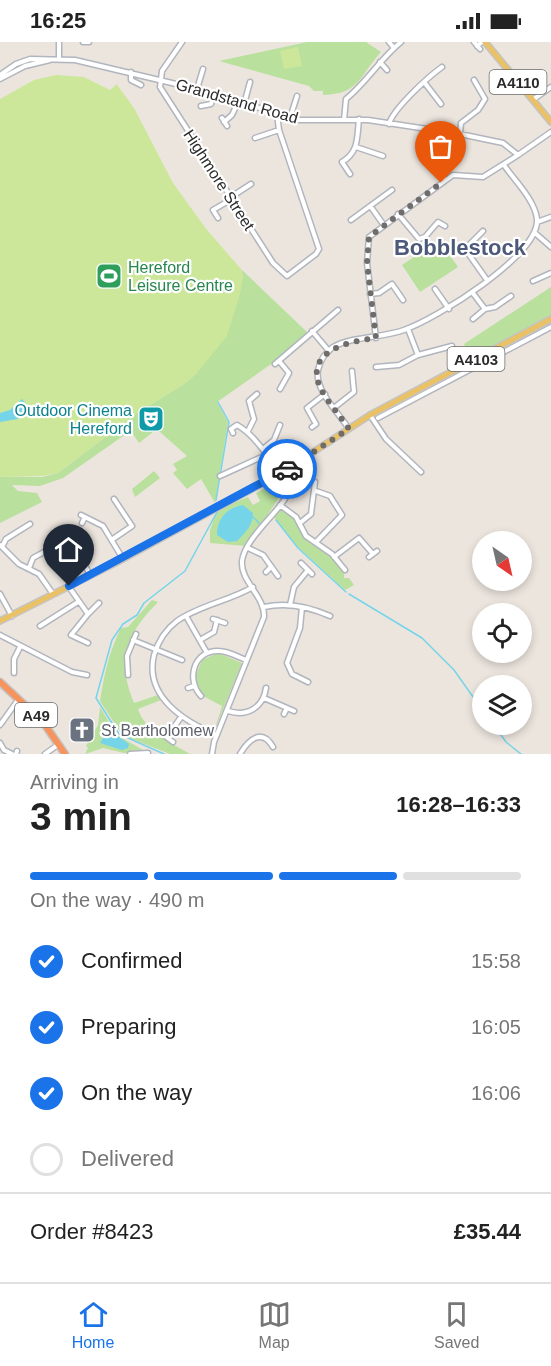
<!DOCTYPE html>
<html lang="en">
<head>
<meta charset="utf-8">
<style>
  :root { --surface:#fff; --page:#f6f6f6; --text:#222; --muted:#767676; --line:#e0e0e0; --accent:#1a73e8 }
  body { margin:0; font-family:Arial,sans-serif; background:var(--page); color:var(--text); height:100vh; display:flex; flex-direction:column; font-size:22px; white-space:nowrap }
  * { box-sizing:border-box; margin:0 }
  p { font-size:20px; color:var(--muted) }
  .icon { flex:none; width:33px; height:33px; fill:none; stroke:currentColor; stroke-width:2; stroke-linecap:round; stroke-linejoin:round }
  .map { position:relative; height:712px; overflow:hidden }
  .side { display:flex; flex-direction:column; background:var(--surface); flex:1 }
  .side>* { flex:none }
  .needle { width:39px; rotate:146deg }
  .tools { position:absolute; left:472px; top:489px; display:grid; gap:12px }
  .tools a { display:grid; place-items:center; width:60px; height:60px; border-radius:50%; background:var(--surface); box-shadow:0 3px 9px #0003; font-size:30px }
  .pin { position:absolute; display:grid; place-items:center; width:51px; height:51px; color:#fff; margin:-62px -26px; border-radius:50% 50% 50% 0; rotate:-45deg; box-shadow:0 0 6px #0007 }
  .pin .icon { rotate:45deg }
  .courier { position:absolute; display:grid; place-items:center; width:60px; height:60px; margin:-30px; border:4px solid #1a73e8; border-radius:50%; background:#fff; color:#222; box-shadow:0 2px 8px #0007 }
  .overview em { font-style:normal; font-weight:700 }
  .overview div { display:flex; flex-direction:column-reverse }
  .overview { display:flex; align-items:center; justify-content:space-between; height:102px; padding:0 30px }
  h1 { font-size:39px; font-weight:700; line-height:45px }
  .bar { display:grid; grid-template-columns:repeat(4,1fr); gap:9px 6px; align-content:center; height:72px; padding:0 30px }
  .bar i { height:8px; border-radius:4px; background:var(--line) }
  .bar .active { background:var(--accent) }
  .bar p { grid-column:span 4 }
  .line { display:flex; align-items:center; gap:15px; padding:0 30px; border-top:2px solid var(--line) }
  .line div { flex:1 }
  ol { padding:0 30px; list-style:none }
  li { display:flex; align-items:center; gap:18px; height:66px }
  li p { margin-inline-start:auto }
  li .icon { padding:6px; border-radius:50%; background:var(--accent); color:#fff; stroke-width:4 }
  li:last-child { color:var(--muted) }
  li i { width:33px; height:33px; border:3px solid var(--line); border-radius:50% }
  .status { display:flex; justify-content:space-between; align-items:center; height:42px; padding:0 30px; background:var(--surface); direction:ltr }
  .status svg { height:16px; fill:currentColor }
  .tab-bar { display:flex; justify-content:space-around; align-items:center; height:84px; border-top:2px solid var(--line); background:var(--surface); font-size:16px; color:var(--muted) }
  .tab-bar a { display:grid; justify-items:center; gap:3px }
  .tab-bar .active { color:var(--accent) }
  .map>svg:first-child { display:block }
  .green { fill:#b9e09d }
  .pitch { fill:#cce799 }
  .water { fill:#76d4e9 }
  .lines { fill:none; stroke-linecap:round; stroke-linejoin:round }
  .stream { stroke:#76d4e9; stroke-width:1.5 }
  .minor-casing { stroke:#b1b5be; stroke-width:7 }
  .major-casing { stroke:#c4c4c4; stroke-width:8 }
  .highway-casing { stroke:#c4c4c4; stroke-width:9 }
  .minor { stroke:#fff; stroke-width:4 }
  .major { stroke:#ebc165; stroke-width:5 }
  .highway { stroke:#f7945e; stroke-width:6 }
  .done { stroke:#6f6c6a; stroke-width:6; stroke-dasharray:0 10.8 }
  .route { stroke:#1a73e8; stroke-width:8 }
  .labels { text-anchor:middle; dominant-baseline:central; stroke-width:4.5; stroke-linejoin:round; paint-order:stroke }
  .shield { fill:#fff; stroke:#6b6b6b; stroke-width:1.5 }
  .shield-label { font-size:15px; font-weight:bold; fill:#2b2b2b }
  .street-label { font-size:16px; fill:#2b2b2b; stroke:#fff }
  .leisure-label { font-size:16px; fill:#27864d; stroke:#fff; text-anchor:start }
  .culture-label { font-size:16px; fill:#0d838f; stroke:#fff; text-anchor:end }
  .worship-label { font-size:16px; fill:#5b616d; stroke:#fff; text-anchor:start }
  .district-label { font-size:22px; font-weight:bold; fill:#4d597a; stroke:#fff }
</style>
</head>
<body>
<div class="status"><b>16:25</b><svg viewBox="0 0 49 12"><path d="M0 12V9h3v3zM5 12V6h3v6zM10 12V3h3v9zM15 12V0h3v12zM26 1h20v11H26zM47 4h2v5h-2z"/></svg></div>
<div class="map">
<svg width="551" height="712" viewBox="0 0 551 712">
  <rect width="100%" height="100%" fill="#ece5de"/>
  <path class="green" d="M307 0H366L381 10C359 34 360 52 323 53V49H314L309 44 219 19Z
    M439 198 458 225 420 250 402 223Z
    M241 227 307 290 274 320 217 360 228 380 215 461 201 437 187 447 173 431 177 428 173 422 187 414 160 390H153L139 401 129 386 126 392 63 436 40 444 12 443 18 449 37 451 42 460 0 481V435H42L58 431 137 371 184 342 197 331 243 235Z
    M551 245V273L477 314 468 310 464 302Z
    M154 429 160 436 135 455 132 447Z
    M275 441 281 448C282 456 252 493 246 504L210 501V488L217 468 248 455 253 463 260 459 256 451Z
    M281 467 294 477 304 496 332 516 344 529V536H349L354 543 345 548 298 505 273 474Z
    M152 558 158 560C127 591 116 618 134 661L158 653 161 658 138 667C144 688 173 702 190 712H170L122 693 100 659C104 633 109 610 121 586L128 585Z
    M218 611 242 621 214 689 222 664 203 654 195 635 202 618Z
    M100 665 117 693 143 708 124 711 103 706 85 712 88 706 86 704 98 683Z"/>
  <path class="pitch" d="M298 5 302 24 284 27 280 9Z
    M56 33 84 35 110 48 117 42 118 44 134 66 173 141 207 188 241 227 243 235 240 252 227 294 197 331 184 342 137 371 58 431 42 434 0 435V57L34 38Z"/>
  <path class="water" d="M22 357 27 363 18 377 0 380V371L10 368Z
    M243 463 253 471C253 483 246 490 237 499L228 500 217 493C217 476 227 466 243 463Z
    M108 687 129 702 128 706 122 708 100 701Z"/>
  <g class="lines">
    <path class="stream" d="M216 458 229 380 218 360
      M253 475 259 481
      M276 478 298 506 346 550
      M349 552 422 596 454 628 483 669
      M493 682 506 700 521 712
      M164 712 119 692 96 656 112 598 123 582 137 573 144 561 185 529 217 470"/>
    <g class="minor-casing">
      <path id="minor" d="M83 0H89
        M182 0 162 29 160 45 273 221 287 234 316 212 319 207 279 88 277 72
        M389 0 394 6
        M474 0 480 7
        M477 4 482 0
        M59 17V0
        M380 20 387 28
        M131 30V38L141 43
        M0 33 16 22 30 17 75 18 197 47 299 78H368L460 92 503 101 518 113 551 90
        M0 37 25 24 50 18
        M424 40 441 62
        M197 47 203 27
        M534 57 551 45
        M244 62 250 40
        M201 64 211 62 214 52
        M222 76 227 84
        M290 76 297 54
        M344 78 346 57C367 40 380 17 401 0
        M224 80 232 73 238 60
        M389 82C393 67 428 35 442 25
        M460 92 461 81 478 68 485 57 474 38
        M255 96 279 88
        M356 105 383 114
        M435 123 445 138
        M350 132 342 120C359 110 357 95 359 77
        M231 155 251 142
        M371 165 383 182
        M398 172 419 197 425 195 438 180 445 184
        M218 176 213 168 232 157
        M351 178 392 148
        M537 180 551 175
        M483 189 465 207 487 238
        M535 191 551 205
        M533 239 551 231
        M435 247 449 267
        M472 250 485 267 495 265 511 254
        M370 252 379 251 392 242 403 258
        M473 277 485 267
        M408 287 418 313 452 304
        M312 289 329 309
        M376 296 367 221 369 195 453 133 483 135 518 113
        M279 319 289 331 280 347
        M275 322 338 268
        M376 325 399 323 418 313
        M335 365 354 350 352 329
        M370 373 386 397 421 430
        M378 376 551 285
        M312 385 316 382 307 366 325 352
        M349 387C339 371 314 348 318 328 320 319 326 310 333 305 353 294 382 296 404 288 436 277 540 213 537 177 535 158 514 138 504 123
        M248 389 254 377 249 359 257 352
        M233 391 231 387 237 383C257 394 282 431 285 454
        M263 407 274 398 280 383
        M220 434 266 413
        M316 449 330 454 342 473 316 500
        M280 463 296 475 306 494 332 512 345 528
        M81 473 103 484 123 517
        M82 481 85 475
        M300 481 311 472 315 440
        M113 497 132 484 114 457
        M0 503 19 522 39 532 53 552
        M3 503 6 497 30 482
        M248 506 263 513 278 534
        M80 514 86 509
        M334 515 359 496 373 512
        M369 515 377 509
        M58 521 79 512 90 533
        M301 521 312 532
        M29 526 33 516 44 510
        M266 530 271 525
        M69 545 88 572 71 593 88 601
        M0 552 12 574
        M290 563 294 545 308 528
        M264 565C286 560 310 565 330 574
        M302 565 300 586 287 621 292 632 308 640
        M88 572 99 561
        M186 574 207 611
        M213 577 225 581
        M40 584 78 560
        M0 593 72 630 87 633
        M133 598 182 618
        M200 598 214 590 217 578
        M14 631V617L20 605
        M128 633 127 614 136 592
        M188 646 194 644
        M201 654C186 638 193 608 219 609 228 609 238 615 246 618
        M264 656 294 669
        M228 669C247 675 263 666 266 646
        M284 672 287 666
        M0 683 18 658
        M161 691 173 700
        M217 693C185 680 144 655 154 613 158 600 165 588 177 579 200 563 229 559 253 545
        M167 695 181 675
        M0 701 4 708 12 712
        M16 712 17 709
        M45 712 59 702
        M130 712 148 711
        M212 712 214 700 264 575C265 554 240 539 242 519 245 494 287 464 288 449 288 443 284 436 281 431
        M240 712C249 697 262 686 273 705"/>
    </g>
    <g class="major-casing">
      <path id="major" d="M485 0 551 80
        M0 579 119 519 281 431 370 373 551 277"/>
    </g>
    <g class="highway-casing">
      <path id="highway" d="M0 640 43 680 65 712"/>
    </g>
    <use href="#minor" class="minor"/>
    <use href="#major" class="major"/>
    <use href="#highway" class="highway"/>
  </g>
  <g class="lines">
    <path class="done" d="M287 427 349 387C340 373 327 360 320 345 304 308 351 299 376 296L367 221 369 195 441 141"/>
    <path class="route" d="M69 544 287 427"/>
  </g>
  <defs>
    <g id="stadium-square" transform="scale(1.35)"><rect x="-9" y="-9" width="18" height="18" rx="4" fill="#2e9e5b" stroke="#fff"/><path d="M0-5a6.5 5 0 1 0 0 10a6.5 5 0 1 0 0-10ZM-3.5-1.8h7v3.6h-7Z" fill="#fff"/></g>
    <g id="theatre-square" transform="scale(1.35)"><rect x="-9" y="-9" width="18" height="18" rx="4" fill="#0f9aa8" stroke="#fff"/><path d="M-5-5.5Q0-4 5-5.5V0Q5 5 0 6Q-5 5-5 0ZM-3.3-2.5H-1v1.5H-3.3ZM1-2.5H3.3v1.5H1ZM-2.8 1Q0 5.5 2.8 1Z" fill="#fff"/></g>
    <g id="church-square" transform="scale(1.35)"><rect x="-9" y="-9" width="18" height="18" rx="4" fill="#6b7280" stroke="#fff"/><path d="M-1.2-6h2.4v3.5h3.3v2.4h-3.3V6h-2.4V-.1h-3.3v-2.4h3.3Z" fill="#fff"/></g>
  </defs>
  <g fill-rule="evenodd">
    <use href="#stadium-square" x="109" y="234"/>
    <use href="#theatre-square" x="151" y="377"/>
    <use href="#church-square" x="82" y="688"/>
  </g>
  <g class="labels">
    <g class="shield">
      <rect x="489.5" y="28" width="57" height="24" rx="4.5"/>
      <rect x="447.5" y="305" width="57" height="24" rx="4.5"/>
      <rect x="15" y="661" width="42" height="24" rx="4.5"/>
    </g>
    <g class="shield-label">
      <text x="518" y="40">A4110</text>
      <text x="476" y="317">A4103</text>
      <text x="36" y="673">A49</text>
    </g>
    <g class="street-label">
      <text transform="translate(237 59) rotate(16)">Grandstand Road</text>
      <text transform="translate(219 138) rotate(57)">Highmore Street</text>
    </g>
    <g class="leisure-label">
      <text x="128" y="225">Hereford<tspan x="128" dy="18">Leisure Centre</tspan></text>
    </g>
    <g class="culture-label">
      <text x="132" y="368">Outdoor Cinema<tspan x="132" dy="18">Hereford</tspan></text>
    </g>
    <g class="worship-label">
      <text x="101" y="688">St Bartholomew</text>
    </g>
    <g class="district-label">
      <text x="460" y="205">Bobblestock</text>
    </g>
  </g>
</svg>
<div class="tools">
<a><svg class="needle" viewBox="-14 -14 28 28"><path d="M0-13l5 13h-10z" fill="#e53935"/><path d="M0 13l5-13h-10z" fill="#767676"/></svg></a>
<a><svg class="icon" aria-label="locate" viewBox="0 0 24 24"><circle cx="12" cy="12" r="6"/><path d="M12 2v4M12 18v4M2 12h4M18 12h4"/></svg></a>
<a><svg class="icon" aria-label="layers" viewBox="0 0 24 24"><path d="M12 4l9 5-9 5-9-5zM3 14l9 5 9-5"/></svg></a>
</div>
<div class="pin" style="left:441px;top:141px;background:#ea580c"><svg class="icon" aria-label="bag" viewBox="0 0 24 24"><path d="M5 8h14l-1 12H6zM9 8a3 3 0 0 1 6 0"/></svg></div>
<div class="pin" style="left:69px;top:544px;background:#1f2937"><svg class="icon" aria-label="home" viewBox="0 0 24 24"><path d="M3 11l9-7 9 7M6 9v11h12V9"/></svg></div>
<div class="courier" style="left:287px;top:427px"><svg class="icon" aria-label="car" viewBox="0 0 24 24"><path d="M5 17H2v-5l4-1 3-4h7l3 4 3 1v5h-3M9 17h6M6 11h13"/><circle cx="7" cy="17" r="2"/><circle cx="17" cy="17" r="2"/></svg></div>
</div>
<section class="side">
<div class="overview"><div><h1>3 min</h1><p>Arriving in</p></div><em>16:28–16:33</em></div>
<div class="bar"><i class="active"></i><i class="active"></i><i class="active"></i><i></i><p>On the way · 490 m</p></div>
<ol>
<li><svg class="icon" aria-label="check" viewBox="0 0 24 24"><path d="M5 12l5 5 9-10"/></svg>Confirmed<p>15:58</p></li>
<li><svg class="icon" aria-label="check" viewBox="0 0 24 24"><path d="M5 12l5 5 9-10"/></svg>Preparing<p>16:05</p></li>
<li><svg class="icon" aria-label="check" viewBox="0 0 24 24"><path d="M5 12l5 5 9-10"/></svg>On the way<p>16:06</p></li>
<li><i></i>Delivered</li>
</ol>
<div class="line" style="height:78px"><div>Order #8423</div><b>£35.44</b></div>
</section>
<nav class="tab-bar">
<a class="active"><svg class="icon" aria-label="home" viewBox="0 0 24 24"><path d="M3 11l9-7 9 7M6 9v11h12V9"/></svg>Home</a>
<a><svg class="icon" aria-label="map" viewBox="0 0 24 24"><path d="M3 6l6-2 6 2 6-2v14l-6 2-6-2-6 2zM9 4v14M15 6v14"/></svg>Map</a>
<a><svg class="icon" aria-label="saved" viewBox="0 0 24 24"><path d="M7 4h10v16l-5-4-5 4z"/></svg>Saved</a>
</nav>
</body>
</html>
